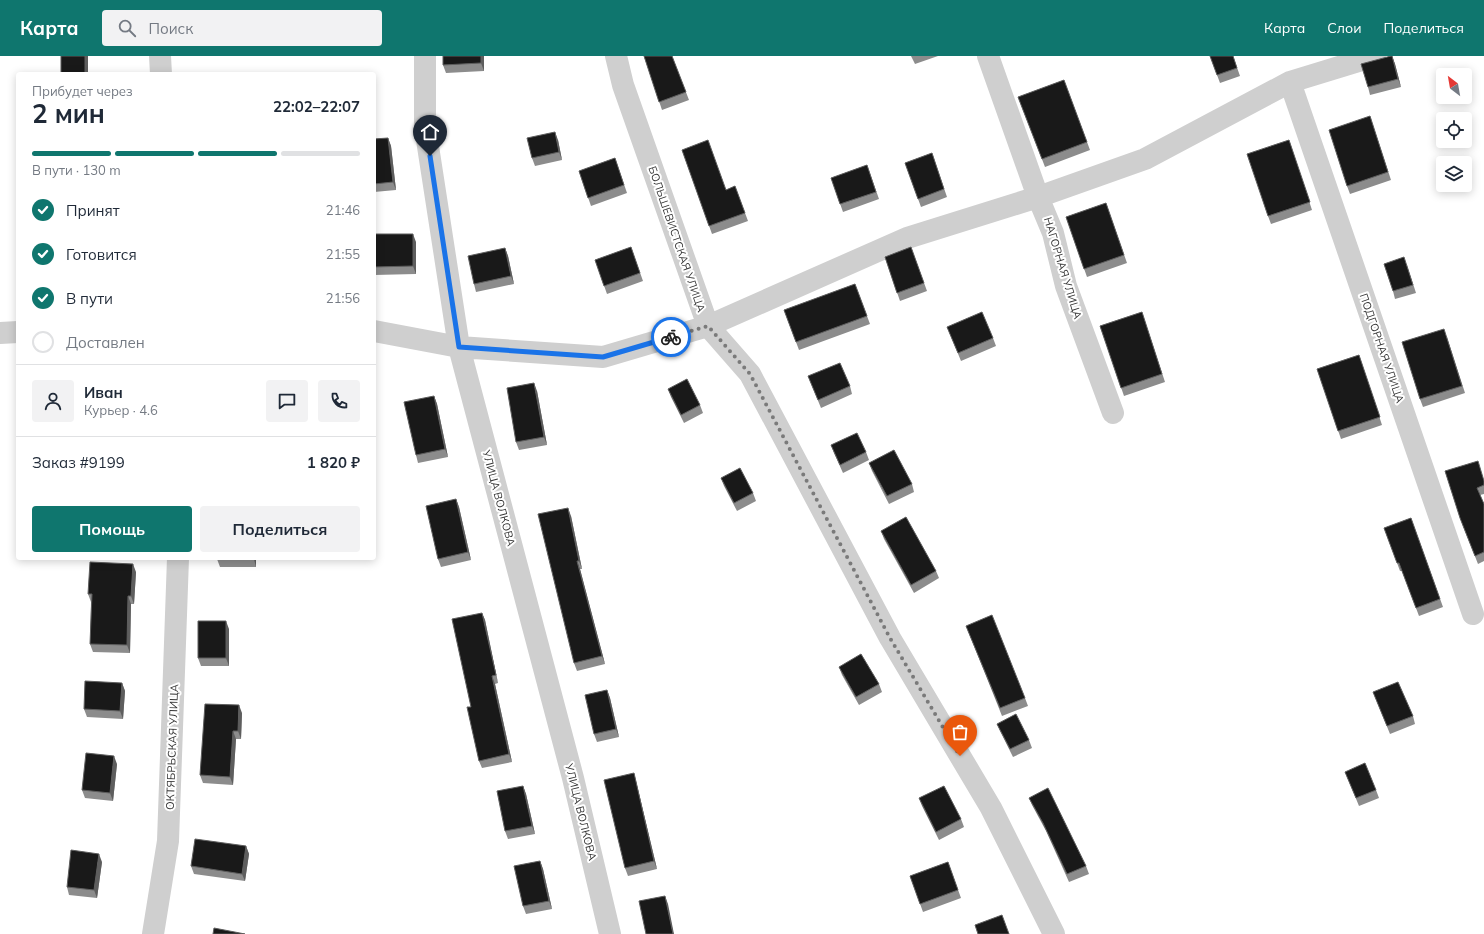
<!DOCTYPE html>
<html lang="ru">
<head>
<meta charset="utf-8">
<style>
  :root { --surface:#fff; --page:#f2f2f3; --text:#1f2937; --muted:#747a83; --line:#e0e1e3; --accent:#0f766e }
  body { margin:0; font-family:Mulish,sans-serif; background:var(--page); color:var(--text); height:100vh; display:flex; flex-direction:column; font-size:15px; white-space:nowrap }
  * { box-sizing:border-box; margin:0 }
  p { font-size:13px; color:var(--muted) }
  .icon { flex:none; width:22px; height:22px; fill:none; stroke:currentColor; stroke-width:2; stroke-linecap:round; stroke-linejoin:round }
  .map { position:relative; flex:1; overflow:hidden }
  .details { position:absolute; left:16px; top:16px; width:360px; height:488px; display:flex; flex-direction:column; background:var(--surface); border-radius:4px; box-shadow:0 2px 10px #0003 }
  .details>* { flex:none }
  .needle { width:26px; rotate:329deg }
  .tools { position:absolute; left:1436px; top:12px; display:grid; gap:8px }
  .tools a { display:grid; place-items:center; width:36px; height:36px; border-radius:4px; background:var(--surface); box-shadow:0 2px 10px #0003; font-size:20px }
  .pin { position:absolute; display:grid; place-items:center; width:34px; height:34px; color:#fff; margin:-41px -17px; border-radius:50% 50% 50% 0; rotate:-45deg; box-shadow:0 0 4px #0007 }
  .pin .icon { rotate:45deg }
  .courier { position:absolute; display:grid; place-items:center; width:40px; height:40px; margin:-20px; border:3px solid #1a73e8; border-radius:50%; background:#fff; color:#222; box-shadow:0 1px 5px #0007 }
  .head em { font-style:normal; font-weight:700 }
  .head div { display:flex; flex-direction:column-reverse }
  .head { display:flex; align-items:center; justify-content:space-between; height:68px; padding:0 16px }
  h1 { font-size:26px; font-weight:700; line-height:30px }
  .bar { display:grid; grid-template-columns:repeat(4,1fr); gap:6px 4px; align-content:center; height:48px; padding:0 16px }
  .bar i { height:5px; border-radius:3px; background:var(--line) }
  .bar .on { background:var(--accent) }
  .bar p { grid-column:span 4 }
  .line { display:flex; align-items:center; gap:10px; padding:0 16px; border-top:1px solid var(--line) }
  .line div { flex:1 }
  .round { display:grid; place-items:center; flex:none; width:42px; height:42px; border-radius:4px; background:var(--page) }
  ol { padding:0 16px; list-style:none }
  li { display:flex; align-items:center; gap:12px; height:44px }
  li p { margin-inline-start:auto }
  li .icon { padding:4px; border-radius:50%; background:var(--accent); color:#fff; stroke-width:4 }
  li:last-child { color:var(--muted) }
  li i { width:22px; height:22px; border:2px solid var(--line); border-radius:50% }
  .button { display:flex; gap:8px; margin-top:auto; padding:8px 16px }
  .button a { flex:1; height:46px; border-radius:4px; background:var(--accent); color:#fff; font-size:16px; font-weight:700; line-height:46px; text-align:center }
  .button a+a { background:var(--page); color:var(--text) }
  header { display:flex; align-items:center; gap:24px; box-sizing:border-box; height:56px; padding:0 20px; background:var(--accent); color:#fff }
  header strong { font-size:19px }
  nav { display:flex; gap:22px; margin-inline-start:auto; font-size:14px }
  .search { width:280px; height:36px; background:var(--page); display:flex; align-items:center; gap:10px; box-sizing:border-box; padding:0 14px; border-radius:4px; color:var(--muted); font-size:15px }
  .map>svg:first-child { display:block }
  .lines { fill:none; stroke-linecap:round; stroke-linejoin:round }
  .minor { stroke:#cfcfcf; stroke-width:22 }
  .wall { fill:#8c8c8c }
  .shaded-wall { fill:#5e5e5e }
  .building { fill:#191919; stroke:#5e5e5e }
  .done { stroke:#7a7a7a; stroke-width:4; stroke-dasharray:0 7.2 }
  .route { stroke:#1a73e8; stroke-width:5 }
  .labels { text-anchor:middle; dominant-baseline:central; stroke-width:4; stroke-linejoin:round; paint-order:stroke }
  .street-label { font-size:11px; fill:#323232; stroke:#fff }
</style>
</head>
<body>
<header>
<strong>Карта</strong>
<div class="search"><svg class="icon" aria-label="search" viewBox="0 0 24 24"><circle cx="10" cy="10" r="6"/><path d="M15 15l6 6"/></svg>Поиск</div>
<nav><a>Карта</a><a>Слои</a><a>Поделиться</a></nav>
</header>
<div class="map">
<svg width="1484" height="878" viewBox="0 0 1484 878">
  <rect width="100%" height="100%" fill="#fff"/>
  <g class="lines">
    <path class="minor" d="M160 0 161 18
      M425 0V71L459 291 573 722 610 878
      M616 0 623 29 708 270 750 318 890 582 991 752 1054 878
      M988 0 1038 141 1053 177 1066 230 1113 357
      M1290 26 1473 558
      M374 275 459 291 603 301 708 270 907 182 1038 141 1145 103 1290 26 1375 0
      M0 277 18 276
      M153 878 168 785 178 502"/>
  </g>
  <path class="wall" d="M484 0V15L446 17 443 9Z
    M644 0H672L689 44 662 54Z
    M911 0H938L915 8Z
    M1210 0H1233L1240 20 1220 27Z
    M1392 0 1395 8 1401 31 1370 39 1368 31Z
    M1064 24 1090 94 1045 111 1018 41Z
    M1370 60 1391 124 1350 138 1347 130Z
    M388 82 391 90 396 134 374 136V83Z
    M558 84 562 104 535 110 532 102Z
    M1289 84 1312 154 1271 168 1268 160Z
    M682 94 726 134 735 130 748 165 712 178Z
    M932 97 947 141 921 151 905 107Z
    M615 102 627 137 591 150 579 115Z
    M867 109 879 143 843 156 831 122Z
    M1106 147 1127 207 1087 221 1066 161Z
    M374 178 416 186V218L374 219Z
    M631 191 643 225 607 238 595 204Z
    M911 191 927 235 900 245 885 201Z
    M505 192 508 200 514 228 476 236 474 228Z
    M1407 209 1416 237 1395 243 1393 235Z
    M855 228 870 268 799 294 784 254Z
    M1142 256 1165 326 1124 340 1100 270Z
    M947 271 993 282 996 290 961 305Z
    M1447 281 1465 337 1423 351 1420 343Z
    M1359 299 1382 369 1341 383 1317 313Z
    M808 320 850 330 852 338 821 352Z
    M668 333 700 349 703 357 684 367 671 341Z
    M537 335 547 389 519 394 516 386Z
    M434 340 437 348 448 401 418 407 416 399Z
    M831 389 866 396 869 404 843 417 834 397Z
    M869 407 912 428 914 436 889 448 872 415Z
    M1445 415 1484 424V438L1480 439 1484 448V505L1478 508 1463 470Z
    M721 422 753 437 756 445 737 455 724 430Z
    M456 443 459 451 471 504 441 511 438 503Z
    M571 460 582 513H580L605 608 577 615 574 607Z
    M1411 462 1443 551 1419 560 1402 515H1400L1384 472Z
    M881 475 936 515 939 522 914 537 884 483Z
    M256 502V511H220L217 503Z
    M136 516 134 548H131L130 597 93 596 90 588 91 546 88 538Z
    M482 557 485 564 498 627 495 628 512 706 482 712 479 705 471 651Z
    M966 570 1025 642 1028 650 1002 660Z
    M229 573V610H201L198 602Z
    M839 611 879 628 882 636 859 649 842 619Z
    M122 627 125 635 123 663 87 661 84 653Z
    M607 634 610 642 619 681 597 686 594 678Z
    M1373 636 1413 660 1415 668 1390 678Z
    M242 657 241 683H236L233 729 203 727 200 719Z
    M997 668 1029 684 1032 692 1013 701 1000 675Z
    M117 708 113 745 85 742 82 734Z
    M1345 716 1376 734 1379 742 1359 750Z
    M634 717 636 725 657 813 628 820 625 812Z
    M523 730 526 738 535 778 508 783 505 775Z
    M919 742 961 763 964 771 939 784 922 750Z
    M1029 742 1086 810 1089 818 1069 826 1046 775 1032 749Z
    M246 790 249 798 245 825 194 818 191 810Z
    M540 805 543 813 552 853 526 858 523 850Z
    M102 806 97 842 69 839 67 831Z
    M948 806 961 842 923 856 910 820Z"/>
  <path class="shaded-wall" d="M85 0H88V18H85Z
    M481 0H484V15L481 7Z
    M1392 0 1395 8 1401 31 1398 23Z
    M555 76 558 84 562 104 559 96Z
    M388 82 391 90 396 134 393 126Z
    M413 178 416 186V218L413 210Z
    M505 192 508 200 514 228 511 220Z
    M534 327 537 335 547 389 544 381Z
    M434 340 437 348 448 401 445 393Z
    M456 443 459 451 471 504 468 496Z
    M568 452 571 460 582 513 579 505Z
    M254 502H256V511L254 503Z
    M577 505 580 513 605 608 602 600Z
    M133 508 136 516 134 548 131 540Z
    M128 540 131 548 130 597 127 589Z
    M482 557 485 564 498 627 496 619Z
    M226 565 229 573V610L226 602Z
    M492 620 495 628 512 706 509 698Z
    M122 627 125 635 123 663 120 655Z
    M607 634 610 642 619 681 616 673Z
    M239 649 242 657 241 683 238 675Z
    M233 675 236 683 233 729 230 721Z
    M114 700 117 708 113 745 110 737Z
    M634 717 636 725 657 813 654 805Z
    M523 730 526 738 535 778 532 770Z
    M246 790 249 798 245 825 242 818Z
    M99 798 102 806 97 842 94 834Z
    M540 805 543 813 552 853 549 845Z
    M665 840 668 848 674 878H673Z"/>
  <path class="building" d="M61 0H85V18H61Z
    M443 0H481V7L443 9Z
    M644 0H672L686 36 659 46Z
    M1210 0H1233L1237 12 1217 19Z
    M1391 0H1392L1398 23 1368 31 1361 8Z
    M1064 24 1087 86 1042 103 1018 41Z
    M1370 60 1388 116 1347 130 1329 74Z
    M555 76 559 96 532 102 527 82Z
    M388 82 393 126 374 128V83Z
    M708 84 726 134 735 130 745 157 709 170 682 94Z
    M1289 84 1310 146 1268 160 1247 98Z
    M932 97 944 133 918 143 905 107Z
    M615 102 624 129 588 142 579 115Z
    M867 109 876 136 840 148 831 122Z
    M1106 147 1124 199 1084 213 1066 161Z
    M374 178H413V210L374 211Z
    M631 191 640 217 604 230 595 204Z
    M911 191 924 227 897 237 885 201Z
    M505 192 511 220 474 228 468 200Z
    M1404 201 1413 229 1393 235 1384 208Z
    M855 228 867 260 796 286 784 254Z
    M982 256 993 282 958 297 947 271Z
    M1142 256 1162 318 1121 332 1100 270Z
    M1444 273 1462 330 1420 343 1402 286Z
    M1359 299 1380 361 1338 375 1317 313Z
    M840 307 850 330 818 344 808 320Z
    M687 323 700 349 681 359 668 333Z
    M534 327 544 381 516 386 507 332Z
    M434 340 445 393 416 399 404 346Z
    M857 377 866 396 840 409 831 389Z
    M894 394 912 428 887 440 869 407Z
    M1478 405 1484 425V429L1477 432 1484 448V496L1475 500 1460 462 1445 415Z
    M740 412 753 437 734 447 721 422Z
    M456 443 468 496 438 503 426 450Z
    M568 452 579 505H577L602 600 574 607 538 458Z
    M906 461 936 515 911 529 881 475Z
    M1411 462 1440 543 1416 552 1399 507H1397L1384 472Z
    M217 502H254V503H217Z
    M90 506 133 508 131 540H128L127 589 90 588 92 538H88Z
    M482 557 496 619 492 620 509 698 479 705 467 651H471L452 563Z
    M992 559 1025 642 1000 652 966 570Z
    M198 565H226V602H198Z
    M861 598 879 628 856 641 839 611Z
    M85 625 122 627 120 655 84 653Z
    M1398 626 1413 660 1387 670 1373 636Z
    M607 634 616 673 594 678 585 639Z
    M205 648 239 649 238 675H233L230 721 200 719Z
    M1016 658 1029 684 1010 693 997 668Z
    M86 697 114 700 110 737 82 734Z
    M1365 707 1376 734 1356 742 1345 716Z
    M634 717 654 805 625 812 604 724Z
    M523 730 532 770 505 775 497 735Z
    M944 730 961 763 936 776 919 742Z
    M1048 732 1086 810 1067 818 1043 767 1029 742Z
    M195 783 246 790 242 818 191 810Z
    M71 794 99 798 94 834 67 831Z
    M540 805 549 845 523 850 514 810Z
    M948 806 958 834 920 848 910 820Z
    M665 840 673 878H646L639 845Z
    M1002 859 1009 878H978L975 869Z
    M214 872 245 878H213Z"/>
  <g class="lines">
    <path class="done" d="M671 281 708 270 750 318 890 582 960 700"/>
    <path class="route" d="M430 100 459 291 603 301 671 281"/>
  </g>
  <g class="labels">
    <g class="street-label">
      <text transform="translate(677 183) rotate(71)">БОЛЬШЕВИСТСКАЯ УЛИЦА</text>
      <text transform="translate(1063 212) rotate(73)">НАГОРНАЯ УЛИЦА</text>
      <text transform="translate(1382 292) rotate(71)">ПОДГОРНАЯ УЛИЦА</text>
      <text transform="translate(499 442) rotate(75)">УЛИЦА ВОЛКОВА</text>
      <text transform="translate(172 691) rotate(-88)">ОКТЯБРЬСКАЯ УЛИЦА</text>
      <text transform="translate(581 756) rotate(76)">УЛИЦА ВОЛКОВА</text>
    </g>
  </g>
</svg>
<div class="tools">
<a><svg class="needle" viewBox="-14 -14 28 28"><path d="M0-13l5 13h-10z" fill="#e53935"/><path d="M0 13l5-13h-10z" fill="#747a83"/></svg></a>
<a><svg class="icon" aria-label="locate" viewBox="0 0 24 24"><circle cx="12" cy="12" r="6"/><path d="M12 2v4M12 18v4M2 12h4M18 12h4"/></svg></a>
<a><svg class="icon" aria-label="layers" viewBox="0 0 24 24"><path d="M12 4l9 5-9 5-9-5zM3 14l9 5 9-5"/></svg></a>
</div>
<div class="pin" style="left:960px;top:700px;background:#ea580c"><svg class="icon" aria-label="bag" viewBox="0 0 24 24"><path d="M5 8h14l-1 12H6zM9 8a3 3 0 0 1 6 0"/></svg></div>
<div class="pin" style="left:430px;top:100px;background:#1f2937"><svg class="icon" aria-label="home" viewBox="0 0 24 24"><path d="M3 11l9-7 9 7M6 9v11h12V9"/></svg></div>
<div class="courier" style="left:671px;top:281px"><svg class="icon" aria-label="bike" viewBox="0 0 24 24"><circle cx="6" cy="16" r="4"/><circle cx="18" cy="16" r="4"/><path d="M6 16l4-8h5l3 8M10 8l3 8H6M13 5h3"/></svg></div>
<section class="details">
<div class="head"><div><h1>2 мин</h1><p>Прибудет через</p></div><em>22:02–22:07</em></div>
<div class="bar"><i class="on"></i><i class="on"></i><i class="on"></i><i></i><p>В пути · 130 m</p></div>
<ol>
<li><svg class="icon" aria-label="check" viewBox="0 0 24 24"><path d="M5 12l5 5 9-10"/></svg>Принят<p>21:46</p></li>
<li><svg class="icon" aria-label="check" viewBox="0 0 24 24"><path d="M5 12l5 5 9-10"/></svg>Готовится<p>21:55</p></li>
<li><svg class="icon" aria-label="check" viewBox="0 0 24 24"><path d="M5 12l5 5 9-10"/></svg>В пути<p>21:56</p></li>
<li><i></i>Доставлен</li>
</ol>
<div class="line" style="height:72px"><a class="round"><svg class="icon" aria-label="person" viewBox="0 0 24 24"><circle cx="12" cy="8" r="4"/><path d="M4 21q1-7 8-7t8 7"/></svg></a><div><b>Иван</b><p>Курьер · 4.6</p></div><a class="round"><svg class="icon" aria-label="chat" viewBox="0 0 24 24"><path d="M4 5h16v11H9l-5 4z"/></svg></a><a class="round"><svg class="icon" aria-label="phone" viewBox="0 0 24 24"><path d="M5 4h4l2 5-3 2q2 4 5 5l2-3 5 2v4C11 20 4 13 5 4z"/></svg></a></div>
<div class="line" style="height:52px"><div>Заказ #9199</div><b>1 820 ₽</b></div>
<div class="button"><a>Помощь</a><a>Поделиться</a></div>
</section>
</div>
</body>
</html>
